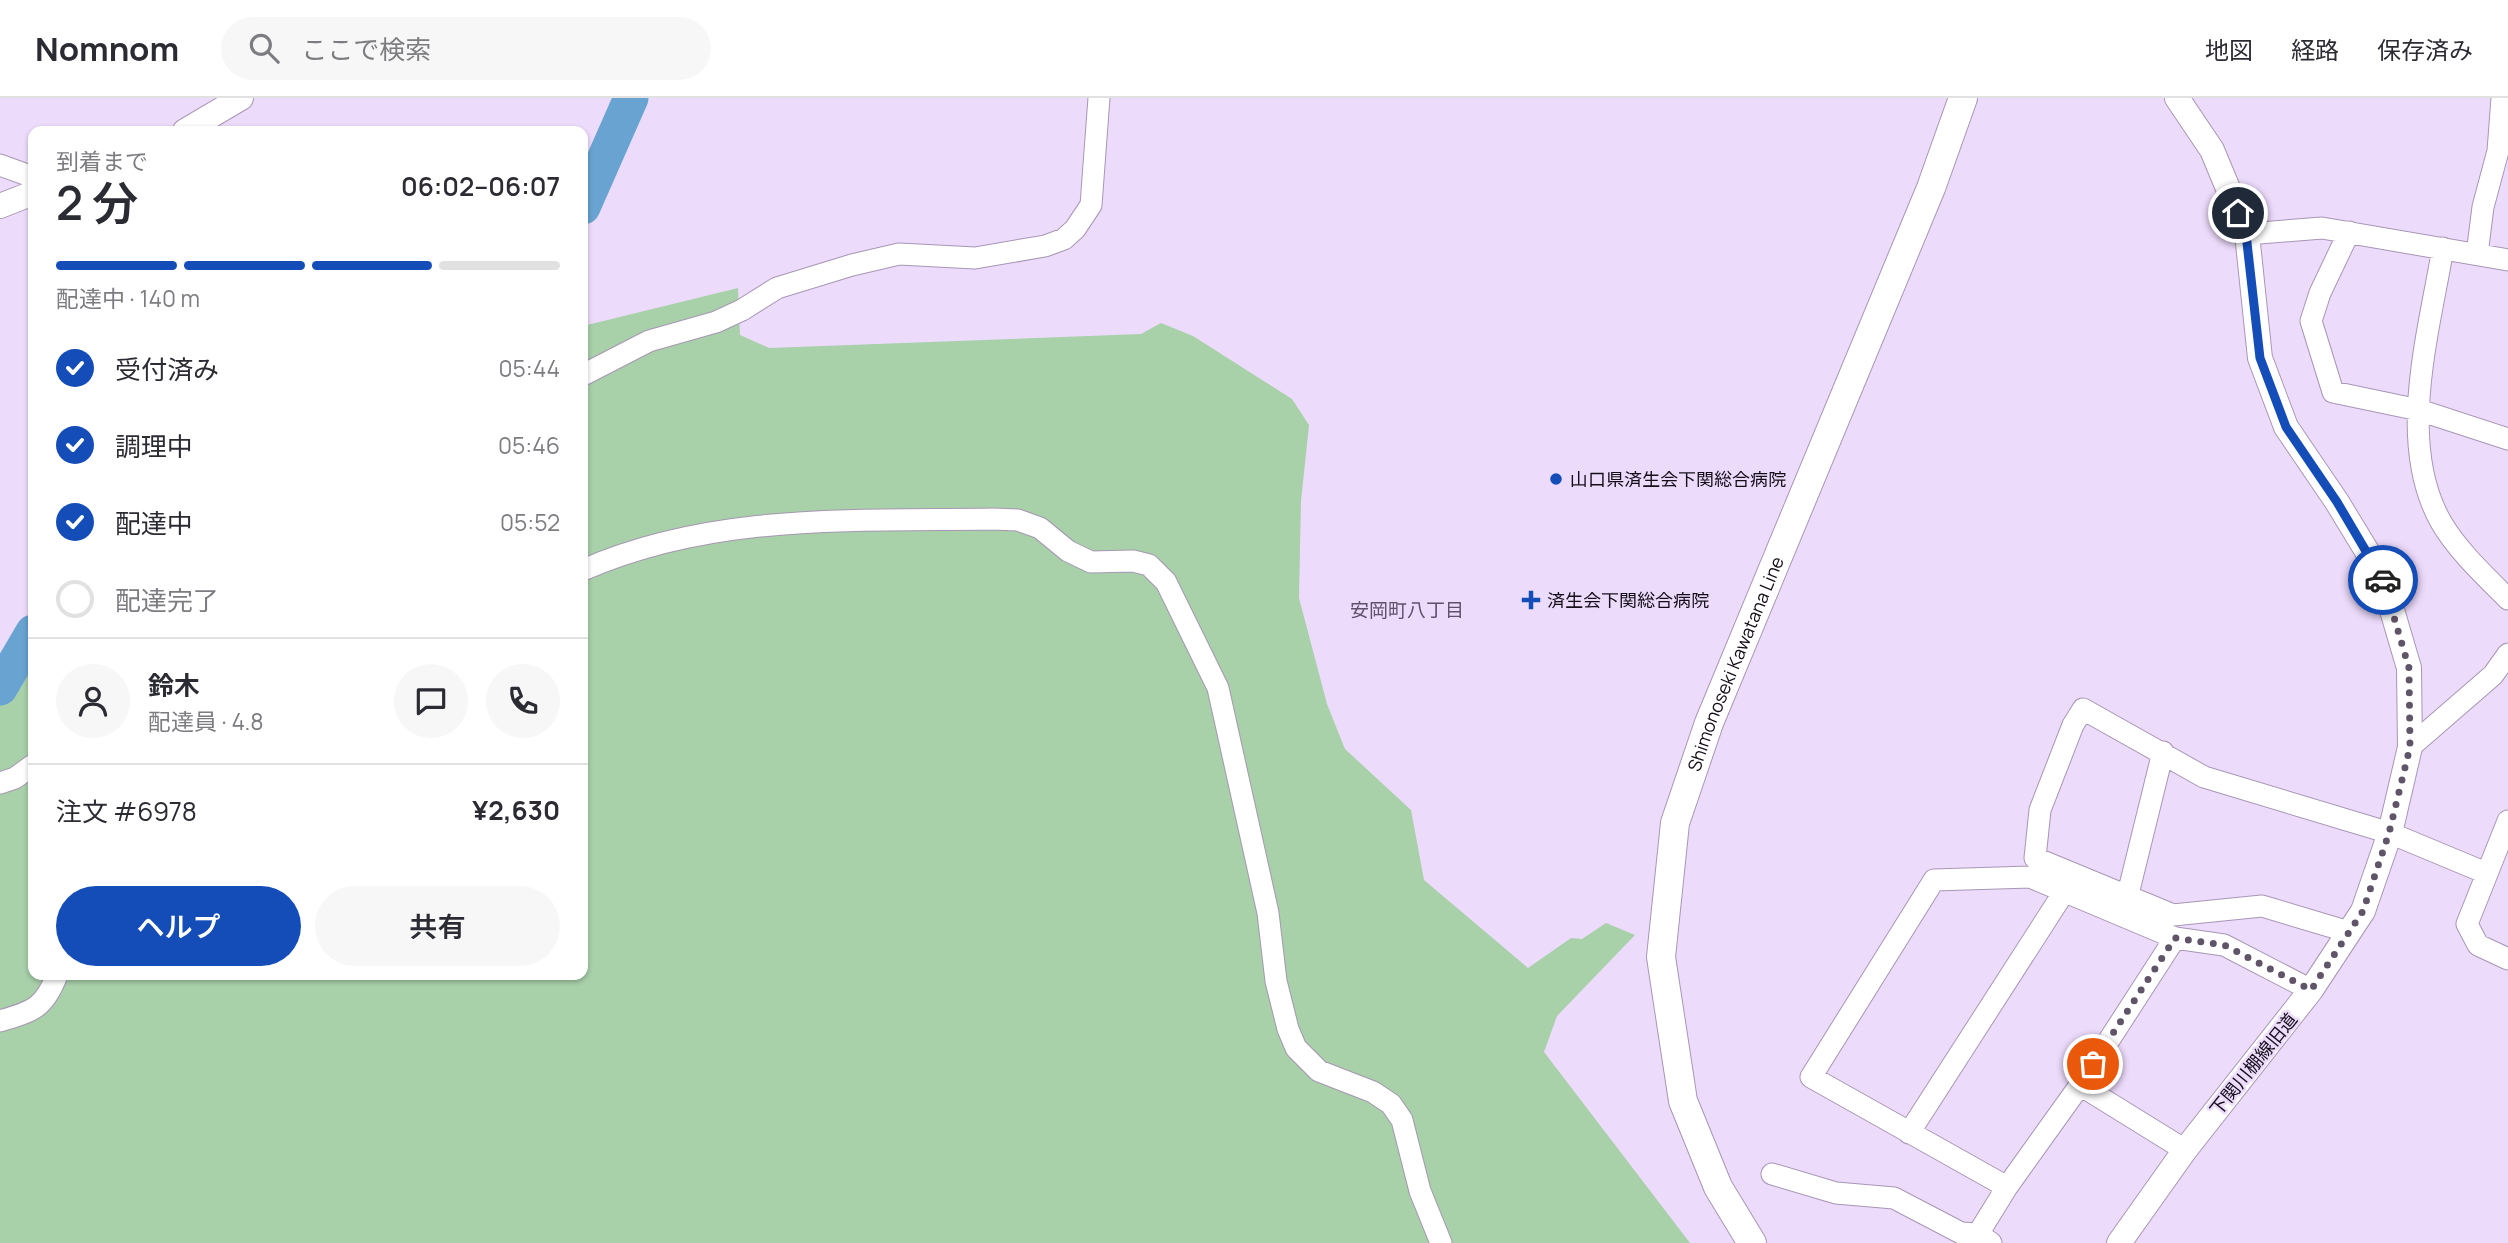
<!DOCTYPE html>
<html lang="ja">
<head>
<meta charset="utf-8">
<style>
  :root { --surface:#fff; --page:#f7f7f7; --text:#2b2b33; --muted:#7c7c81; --line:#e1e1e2; --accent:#144cb8 }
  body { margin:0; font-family:Manrope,"Noto Sans JP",sans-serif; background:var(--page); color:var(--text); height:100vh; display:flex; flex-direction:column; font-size:26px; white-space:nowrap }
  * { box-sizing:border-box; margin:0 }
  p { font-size:23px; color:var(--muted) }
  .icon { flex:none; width:38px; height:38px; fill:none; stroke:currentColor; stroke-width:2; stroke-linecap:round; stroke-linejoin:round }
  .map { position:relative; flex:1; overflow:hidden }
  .drawer { position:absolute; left:28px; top:28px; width:560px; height:854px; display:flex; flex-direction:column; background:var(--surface); border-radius:14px; box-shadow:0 2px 5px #0004 }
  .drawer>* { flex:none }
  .pin { position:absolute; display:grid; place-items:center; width:60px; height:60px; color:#fff; margin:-30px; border:4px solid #fff; border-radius:50%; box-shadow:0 2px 7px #0007 }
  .courier { position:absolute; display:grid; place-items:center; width:70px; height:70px; margin:-35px; border:5px solid #144cb8; border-radius:50%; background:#fff; color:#222; box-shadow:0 2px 9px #0007 }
  .overview em { font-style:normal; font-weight:600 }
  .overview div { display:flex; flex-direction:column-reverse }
  .overview { display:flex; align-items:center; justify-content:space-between; height:119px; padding:0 28px }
  h1 { font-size:46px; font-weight:600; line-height:52px }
  .bar { display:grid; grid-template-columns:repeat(4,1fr); gap:10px 7px; align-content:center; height:84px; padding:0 28px }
  .bar i { height:9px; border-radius:5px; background:var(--line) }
  .bar .on { background:var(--accent) }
  .bar p { grid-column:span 4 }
  .line { display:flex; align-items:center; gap:18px; padding:0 28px; border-top:2px solid var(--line) }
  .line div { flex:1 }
  .round { display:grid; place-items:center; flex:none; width:74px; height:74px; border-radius:37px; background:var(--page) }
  ol { padding:0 28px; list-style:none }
  li { display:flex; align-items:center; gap:21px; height:77px }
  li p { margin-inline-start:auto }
  li .icon { padding:7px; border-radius:50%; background:var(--accent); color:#fff; stroke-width:4 }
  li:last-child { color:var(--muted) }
  li i { width:38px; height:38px; border:4px solid var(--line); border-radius:50% }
  .button { display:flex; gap:14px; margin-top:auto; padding:14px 28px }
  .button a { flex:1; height:80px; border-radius:42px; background:var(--accent); color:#fff; font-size:28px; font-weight:600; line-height:80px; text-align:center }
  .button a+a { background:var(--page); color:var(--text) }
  header { display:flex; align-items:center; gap:42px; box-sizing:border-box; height:98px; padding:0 35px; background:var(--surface); border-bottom:2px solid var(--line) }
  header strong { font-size:33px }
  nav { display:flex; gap:38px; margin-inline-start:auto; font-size:24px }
  .search { width:490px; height:63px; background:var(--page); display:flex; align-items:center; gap:18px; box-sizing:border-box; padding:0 24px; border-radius:38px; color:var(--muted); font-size:26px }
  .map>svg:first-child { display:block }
  .green { fill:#a8d0a9 }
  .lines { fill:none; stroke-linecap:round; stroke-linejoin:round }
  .river { stroke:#68a3d1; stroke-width:35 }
  .minor-casing { stroke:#a796b4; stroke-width:23 }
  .tertiary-casing { stroke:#a796b4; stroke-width:26 }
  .secondary-casing { stroke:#a796b4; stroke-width:30 }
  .minor { stroke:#fff; stroke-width:21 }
  .tertiary { stroke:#fff; stroke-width:24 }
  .secondary { stroke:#fff; stroke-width:28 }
  .done { stroke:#605568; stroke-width:7; stroke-dasharray:0 12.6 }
  .route { stroke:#144cb8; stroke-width:9 }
  .poi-dot { fill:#144cb8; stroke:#eddbfc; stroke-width:2.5 }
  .labels { text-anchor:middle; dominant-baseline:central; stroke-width:5; stroke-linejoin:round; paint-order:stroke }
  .poi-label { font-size:18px; fill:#140d18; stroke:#eddbfc; text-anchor:start }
  .street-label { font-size:18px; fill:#140d18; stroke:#eddbfc }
  .neighbourhood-label { font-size:19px; fill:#60506c; stroke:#eddbfc }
</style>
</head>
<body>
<header>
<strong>Nomnom</strong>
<div class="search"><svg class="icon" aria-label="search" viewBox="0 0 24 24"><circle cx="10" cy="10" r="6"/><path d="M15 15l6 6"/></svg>ここで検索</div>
<nav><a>地図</a><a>経路</a><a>保存済み</a></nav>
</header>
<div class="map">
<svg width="2508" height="1145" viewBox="0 0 2508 1145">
  <rect width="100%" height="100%" fill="#eddbfc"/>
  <path class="green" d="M738 190 740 237 769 250 1141 236 1161 225 1193 238 1292 301 1309 327 1301 403 1299 500 1327 606 1345 651 1411 712 1424 782 1528 870 1571 840 1582 841 1606 825 1635 837 1557 918 1544 954 1690 1145H0V583L16 592 33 556V877H583V228Z"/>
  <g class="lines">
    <path class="river" d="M583 109 631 0
      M0 590 33 534"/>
    <g class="minor-casing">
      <path id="minor" d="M0 67 33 79
        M2349 134 2320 195 2311 223 2333 294 2419 312 2508 341
        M2247 136 2322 130 2508 162
        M2443 150C2429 234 2396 345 2441 424 2457 452 2485 478 2508 501
        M2477 156 2483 109 2498 53 2502 0
        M583 277 649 243 716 224 742 212 777 190 852 167 899 156 975 160 1045 148 1064 141 1075 131 1091 107 1099 0
        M583 472C713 415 854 423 993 421L1018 422 1040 430 1068 453 1091 464 1133 463 1149 467 1166 484 1218 590 1268 815 1276 883 1288 931 1296 950 1319 973 1373 994 1391 1006 1402 1022 1420 1093 1441 1145
        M2410 649 2493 577 2508 556
        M0 685 15 680 33 667
        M2508 723 2467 826 2478 847 2508 861
        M2127 800 2163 654
        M2349 834 2262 808 2173 817 2035 760 2040 712 2073 627 2083 611 2204 679 2390 735 2486 775
        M0 923C34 913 44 910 57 877
        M2080 987 2175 840
        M1909 1035 2064 794
        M2185 1052 2080 987 2007 1089 1811 979 1934 782 2030 779 2175 840 2224 847 2311 892
        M1772 1076 1836 1095 1894 1100 1961 1135 1978 1136
        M1991 1145 1978 1136 2007 1089"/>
    </g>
    <g class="tertiary-casing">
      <path id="tertiary" d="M185 33 241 0
        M0 108 33 95
        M2119 1145 2185 1052 2311 892 2363 813 2390 735 2410 649 2409 570 2382 478 2337 404 2286 329 2260 260 2247 136 2212 52 2177 0"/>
    </g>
    <g class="secondary-casing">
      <g id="secondary">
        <path id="s1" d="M1752 1145 1718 1089 1683 1003 1661 859 1675 725 1709 625 1931 90 1963 0"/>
      </g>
    </g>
    <use href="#minor" class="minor"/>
    <use href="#tertiary" class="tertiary"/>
    <use href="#secondary" class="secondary"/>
  </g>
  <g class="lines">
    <path class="done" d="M2093 966 2175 840 2224 847 2311 892 2363 813 2389 735 2410 649 2409 570 2383 482"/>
    <path class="route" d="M2238 115 2246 136 2260 260 2286 329 2337 404 2383 482"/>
  </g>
  <g class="poi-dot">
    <circle cx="1556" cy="381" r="7"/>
    <path d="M1527.5 491.5h7v7h7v7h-7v7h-7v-7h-7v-7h7z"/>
  </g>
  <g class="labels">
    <g class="poi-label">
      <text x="1570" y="381">山口県済生会下関総合病院</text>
      <text x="1547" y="502">済生会下関総合病院</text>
    </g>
    <g class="street-label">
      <text stroke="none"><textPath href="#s1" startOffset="609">Shimonoseki Kawatana Line</textPath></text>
      <text transform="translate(2253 966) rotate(-51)">下関川棚線旧道</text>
    </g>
    <g class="neighbourhood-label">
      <text x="1407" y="512">安岡町八丁目</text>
    </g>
  </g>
</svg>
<div class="pin" style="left:2093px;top:966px;background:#ea580c"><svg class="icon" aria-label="bag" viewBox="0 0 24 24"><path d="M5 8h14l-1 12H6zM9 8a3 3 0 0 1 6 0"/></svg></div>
<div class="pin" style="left:2238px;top:115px;background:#1f2937"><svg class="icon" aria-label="home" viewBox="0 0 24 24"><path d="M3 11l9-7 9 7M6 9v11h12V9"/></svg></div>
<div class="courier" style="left:2383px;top:482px"><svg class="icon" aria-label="car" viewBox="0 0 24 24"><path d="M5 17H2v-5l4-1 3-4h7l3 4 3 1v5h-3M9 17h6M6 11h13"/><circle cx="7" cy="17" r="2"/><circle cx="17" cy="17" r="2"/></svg></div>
<section class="drawer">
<div class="overview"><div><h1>2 分</h1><p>到着まで</p></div><em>06:02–06:07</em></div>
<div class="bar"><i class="on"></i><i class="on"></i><i class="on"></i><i></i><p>配達中 · 140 m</p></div>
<ol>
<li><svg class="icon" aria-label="check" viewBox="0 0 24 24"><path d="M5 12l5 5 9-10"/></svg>受付済み<p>05:44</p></li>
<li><svg class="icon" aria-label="check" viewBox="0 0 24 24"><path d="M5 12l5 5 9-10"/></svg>調理中<p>05:46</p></li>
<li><svg class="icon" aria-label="check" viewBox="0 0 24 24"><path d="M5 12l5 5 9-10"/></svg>配達中<p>05:52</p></li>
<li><i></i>配達完了</li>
</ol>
<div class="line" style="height:126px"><a class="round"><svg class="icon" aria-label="person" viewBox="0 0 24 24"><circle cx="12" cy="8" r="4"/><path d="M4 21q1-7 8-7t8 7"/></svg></a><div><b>鈴木</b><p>配達員 · 4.8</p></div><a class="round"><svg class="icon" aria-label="chat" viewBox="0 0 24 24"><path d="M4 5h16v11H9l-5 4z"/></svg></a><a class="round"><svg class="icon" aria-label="phone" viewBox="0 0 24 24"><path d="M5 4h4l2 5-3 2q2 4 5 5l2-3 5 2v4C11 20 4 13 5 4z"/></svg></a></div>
<div class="line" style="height:91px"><div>注文 #6978</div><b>¥2,630</b></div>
<div class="button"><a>ヘルプ</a><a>共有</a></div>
</section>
</div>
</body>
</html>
